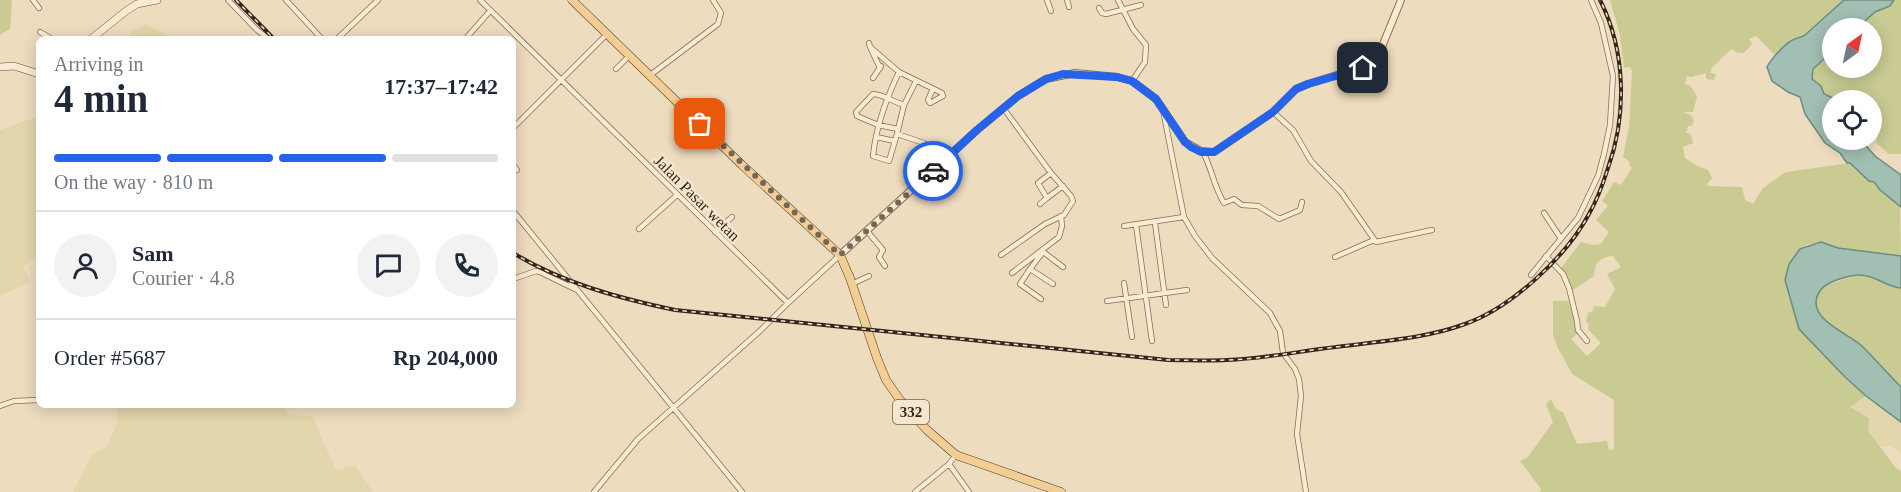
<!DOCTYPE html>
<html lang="en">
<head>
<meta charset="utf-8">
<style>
  :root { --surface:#fff; --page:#f2f2f3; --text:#1f2937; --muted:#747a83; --line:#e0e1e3; --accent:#2563eb }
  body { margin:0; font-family:"Times New Roman",serif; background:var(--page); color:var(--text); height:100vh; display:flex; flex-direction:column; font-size:22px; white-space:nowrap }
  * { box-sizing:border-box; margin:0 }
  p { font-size:20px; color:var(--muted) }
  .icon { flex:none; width:33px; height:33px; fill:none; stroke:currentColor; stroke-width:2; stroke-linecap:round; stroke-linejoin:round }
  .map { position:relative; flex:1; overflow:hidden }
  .drawer { position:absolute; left:36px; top:36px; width:480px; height:372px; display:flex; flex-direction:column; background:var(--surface); border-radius:9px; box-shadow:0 3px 15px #0003 }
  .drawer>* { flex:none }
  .needle { width:39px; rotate:33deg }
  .controls { position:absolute; left:1822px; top:18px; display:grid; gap:12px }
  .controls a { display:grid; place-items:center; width:60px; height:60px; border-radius:50%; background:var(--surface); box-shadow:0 3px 15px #0003; font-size:30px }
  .pin { position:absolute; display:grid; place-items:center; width:51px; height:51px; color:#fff; margin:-26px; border-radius:12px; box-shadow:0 3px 9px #0006 }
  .courier { position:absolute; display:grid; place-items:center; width:60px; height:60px; margin:-30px; border:4px solid #2563eb; border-radius:50%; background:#fff; color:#222; box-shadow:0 2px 8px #0007 }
  .head em { font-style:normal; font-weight:700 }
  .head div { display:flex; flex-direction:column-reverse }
  .head { display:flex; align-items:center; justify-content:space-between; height:102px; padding:0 18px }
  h1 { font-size:39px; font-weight:700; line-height:45px }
  .bar { display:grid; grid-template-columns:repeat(4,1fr); gap:9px 6px; align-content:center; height:72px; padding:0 18px }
  .bar i { height:8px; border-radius:4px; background:var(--line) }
  .bar .active { background:var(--accent) }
  .bar p { grid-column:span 4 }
  .line { display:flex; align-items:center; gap:15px; padding:0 18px; border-top:2px solid var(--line) }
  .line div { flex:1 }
  .round { display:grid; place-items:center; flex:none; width:63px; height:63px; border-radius:32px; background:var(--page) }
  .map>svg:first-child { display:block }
  .farmland { fill:#e3d6ac }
  .green { fill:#c9cb93 }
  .water { fill:#a2bfb4; stroke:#698d81; stroke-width:1.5 }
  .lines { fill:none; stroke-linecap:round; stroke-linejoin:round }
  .minor-casing { stroke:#866c57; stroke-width:6 }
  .tertiary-casing { stroke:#866c57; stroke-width:8 }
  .secondary-casing { stroke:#674e3a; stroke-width:8 }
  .primary-casing { stroke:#533b2c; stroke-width:9 }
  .minor { stroke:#f9ead1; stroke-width:4.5 }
  .tertiary { stroke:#f9ead1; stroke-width:6 }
  .secondary { stroke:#f9ead1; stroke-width:7 }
  .primary { stroke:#f2ce95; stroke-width:8 }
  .rail-casing { stroke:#35261c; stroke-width:4 }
  .rail { stroke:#f5e7ce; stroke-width:1.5; stroke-dasharray:4.5; stroke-linecap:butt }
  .done { stroke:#766655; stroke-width:6; stroke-dasharray:0 10.8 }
  .route { stroke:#2563eb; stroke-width:8 }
  .labels { text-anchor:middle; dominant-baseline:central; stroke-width:5; stroke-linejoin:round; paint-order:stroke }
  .shield { fill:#f5e7ce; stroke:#6f6051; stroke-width:1.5 }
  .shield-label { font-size:15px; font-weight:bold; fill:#35261c }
  .street-label { font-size:16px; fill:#35261c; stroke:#f5e7ce }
</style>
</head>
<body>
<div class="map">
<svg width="1901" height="492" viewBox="0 0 1901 492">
  <rect width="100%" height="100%" fill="#eedcbe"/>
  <path class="farmland" d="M146 24 173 39H133L130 32Z
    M39 116V253L23 267 30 282 0 296V130Z
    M1866 396 1901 422V453L1891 446 1880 447 1850 407Z
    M117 405H282L290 415 312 416 336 470 355 465 373 492H73L92 454 107 447 117 423Z"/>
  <path class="green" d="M0 0H12L10 29 0 35Z
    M1610 0H1844L1805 34 1798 40H1792L1775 55 1756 36 1749 39 1752 44 1744 53H1738L1731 49 1711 69V73L1716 74 1714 80 1706 79V73L1691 77 1687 76 1685 84 1691 86 1697 97 1693 112H1683L1691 115 1694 120 1692 126H1688L1687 131 1684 132 1691 134 1693 143 1683 147 1685 158 1695 165 1708 170 1712 178 1707 184 1709 186 1742 187 1745 200 1753 204 1763 188 1786 172 1850 163 1900 206 1901 256 1838 248 1821 242 1806 245 1800 249 1787 271V286L1794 305 1844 377 1866 396 1850 407 1869 418 1868 431 1896 468 1901 471V492H1539L1541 489 1520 461 1528 457 1553 422 1546 404 1551 399 1556 409 1563 412 1577 444 1607 441 1609 450 1614 449V400L1572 374 1558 348 1553 335V301H1568L1570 307H1573L1578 333 1571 339 1587 356 1601 343 1588 329 1589 325 1586 321 1588 313 1593 311 1594 306 1605 307 1615 289 1607 274 1621 267 1613 256C1599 258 1595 262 1594 276L1573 290 1561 268 1581 242 1594 245 1601 244 1609 232 1596 220 1608 206 1602 201 1614 182 1621 185 1632 168 1629 165 1630 162 1623 157 1629 127 1632 71 1630 67 1624 68 1620 35Z
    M1894 0H1901V154H1888L1876 142C1881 132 1874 126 1872 117 1871 112 1872 106 1872 100H1836L1824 94 1821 86 1812 79C1811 66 1824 59 1833 51V68H1872V28H1857L1875 12 1890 6Z
    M1856 275 1874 277 1890 286 1901 288V387L1860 344 1835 329 1823 318 1816 308V297L1822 287Z"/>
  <path class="water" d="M1844 0H1894L1890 6 1875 12 1857 28H1833V51L1813 69 1812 79 1821 86 1824 94 1837 100H1833V140H1861L1875 156 1901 175V207L1880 190 1874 182 1869 181 1850 163H1847L1840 153 1825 143 1805 114 1800 97 1788 92 1772 81 1767 67C1771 59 1784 45 1791 41 1795 38 1800 38 1805 35Z
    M1821 242 1838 248 1901 256V288C1886 287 1874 274 1857 275 1847 276 1825 282 1820 291 1802 318 1849 333 1863 347 1876 360 1888 374 1901 387V422L1866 396 1845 377 1799 329 1785 280 1789 264 1800 249Z"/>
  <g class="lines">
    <g class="minor-casing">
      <path id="minor" d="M33 0 39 8
        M228 0 257 30 269 39
        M286 0 322 39
        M480 0 788 303 761 330 638 439 594 492
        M1047 0 1051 11
        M1067 0 1069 7
        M1118 0 1133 29 1146 45 1145 62 1132 81
        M1099 8 1102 13 1106 14 1141 5
        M40 32 52 39
        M468 36 490 11
        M337 39 378 0
        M869 43 870 47 899 72 942 93 943 96 930 103 928 100 933 89
        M871 49 880 68
        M616 69 630 55
        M649 76 718 24 721 13 713 0
        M873 78 881 66
        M916 81 904 105 897 134 924 143 943 161
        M1163 110 1184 217 1195 236 1212 258 1270 313 1280 331 1283 353 1295 369 1299 379 1301 396 1297 434 1306 492
        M1273 112 1293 130 1311 161 1341 192 1376 242 1432 230
        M513 128 607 34
        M898 129 878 125 857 116 856 112 873 94C882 94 894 102 904 105
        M897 134 889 161 873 156C876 126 886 99 899 72
        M876 137 895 141
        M1203 152C1212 169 1214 187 1224 203L1234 199 1242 205 1258 206 1279 219 1300 210 1302 202
        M513 165 517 170
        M1047 198 1063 186
        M1040 204 1047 198 1038 183 1051 173
        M513 211 742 492
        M1544 213 1560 237
        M1155 223 1166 305
        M1136 225 1152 341
        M1124 226 1184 217
        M639 229 677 195
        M867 231 883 250 879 257 885 266
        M715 232 732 217
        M1042 251 1063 267
        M1043 252 1030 269 1053 284
        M1001 255 1045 224 1064 215 1073 201 1071 196 1051 173 1004 109
        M1546 256 1563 274 1569 288 1577 321 1578 330 1587 341
        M1335 257 1374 240
        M1030 269 1020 284 1041 299
        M1012 273 1059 237 1062 226 1061 216
        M1531 275 1578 218 1598 176 1604 154 1610 125 1613 76 1601 23 1591 0
        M513 279 536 271 540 272 577 290
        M1124 283 1132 337
        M852 284 869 276
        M1107 301 1187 290
        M788 303 840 255
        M0 406 14 401 39 400
        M949 464 969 492
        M915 492 949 464 956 455"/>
    </g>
    <g class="tertiary-casing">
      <path id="tertiary" d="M840 255 977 130 1018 96 1046 79 1075 73 1117 77 1132 81 1156 99 1185 142 1201 151 1214 152 1273 112 1296 89 1308 84 1369 65 1379 54 1401 0"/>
    </g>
    <g class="secondary-casing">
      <path id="secondary" d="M91 39 126 11 137 4 157 0
        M0 67 14 66 39 74"/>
    </g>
    <g class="primary-casing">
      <path id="primary" d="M572 0 742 165 840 255 850 278 877 358 886 380 900 400 927 430 956 455 1061 492"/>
    </g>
    <use href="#minor" class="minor"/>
    <use href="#tertiary" class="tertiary"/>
    <use href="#secondary" class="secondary"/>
    <use href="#primary" class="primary"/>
    <g class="rail-casing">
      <path id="rail" d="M236 0 274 39
        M513 253C563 283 618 298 675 310L1168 360C1188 360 1208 361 1227 360 1263 359 1300 351 1336 347 1379 341 1424 339 1465 324 1511 308 1566 257 1589 214 1597 200 1603 184 1608 168 1627 115 1626 51 1600 0"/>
    </g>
    <use href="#rail" class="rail"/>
  </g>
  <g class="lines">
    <path class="done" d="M700 124 840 255 933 171"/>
    <path class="route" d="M933 171 977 130 1018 96 1046 79 1063 74 1117 77 1132 81 1156 99 1185 142 1191 147 1201 152H1214L1217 150 1273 112 1296 89 1308 84 1363 68"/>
  </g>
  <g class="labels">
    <rect class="shield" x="893" y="400" width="36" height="24" rx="4.5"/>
    <g class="shield-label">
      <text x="911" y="412">332</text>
    </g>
    <g class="street-label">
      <text transform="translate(697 198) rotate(45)">Jalan Pasar wetan</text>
    </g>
  </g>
</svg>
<div class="controls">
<a><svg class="needle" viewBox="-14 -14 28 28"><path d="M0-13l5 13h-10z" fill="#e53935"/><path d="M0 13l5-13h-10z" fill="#747a83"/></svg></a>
<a><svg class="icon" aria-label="locate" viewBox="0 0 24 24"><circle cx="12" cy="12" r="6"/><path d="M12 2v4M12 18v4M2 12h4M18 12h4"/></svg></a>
</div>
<div class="pin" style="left:700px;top:124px;background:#ea580c"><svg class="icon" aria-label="bag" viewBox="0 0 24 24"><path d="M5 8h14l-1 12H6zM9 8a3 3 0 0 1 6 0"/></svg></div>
<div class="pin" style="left:1363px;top:68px;background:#1f2937"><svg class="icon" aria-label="home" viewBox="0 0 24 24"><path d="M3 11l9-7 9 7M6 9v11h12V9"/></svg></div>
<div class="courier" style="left:933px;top:171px"><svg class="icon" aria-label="car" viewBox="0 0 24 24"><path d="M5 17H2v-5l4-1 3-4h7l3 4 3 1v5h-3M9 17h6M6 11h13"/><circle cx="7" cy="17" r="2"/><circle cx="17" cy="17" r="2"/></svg></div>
<section class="drawer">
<div class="head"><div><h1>4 min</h1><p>Arriving in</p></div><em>17:37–17:42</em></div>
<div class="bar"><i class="active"></i><i class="active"></i><i class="active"></i><i></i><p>On the way · 810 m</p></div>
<div class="line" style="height:108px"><a class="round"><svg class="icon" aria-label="person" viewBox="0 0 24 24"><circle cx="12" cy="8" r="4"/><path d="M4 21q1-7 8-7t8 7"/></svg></a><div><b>Sam</b><p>Courier · 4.8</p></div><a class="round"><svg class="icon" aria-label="chat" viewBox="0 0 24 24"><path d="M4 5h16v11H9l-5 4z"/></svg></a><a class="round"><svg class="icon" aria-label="phone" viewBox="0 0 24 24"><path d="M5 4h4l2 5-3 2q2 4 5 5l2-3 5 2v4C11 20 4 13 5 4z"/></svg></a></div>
<div class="line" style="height:78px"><div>Order #5687</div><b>Rp 204,000</b></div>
</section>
</div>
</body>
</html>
